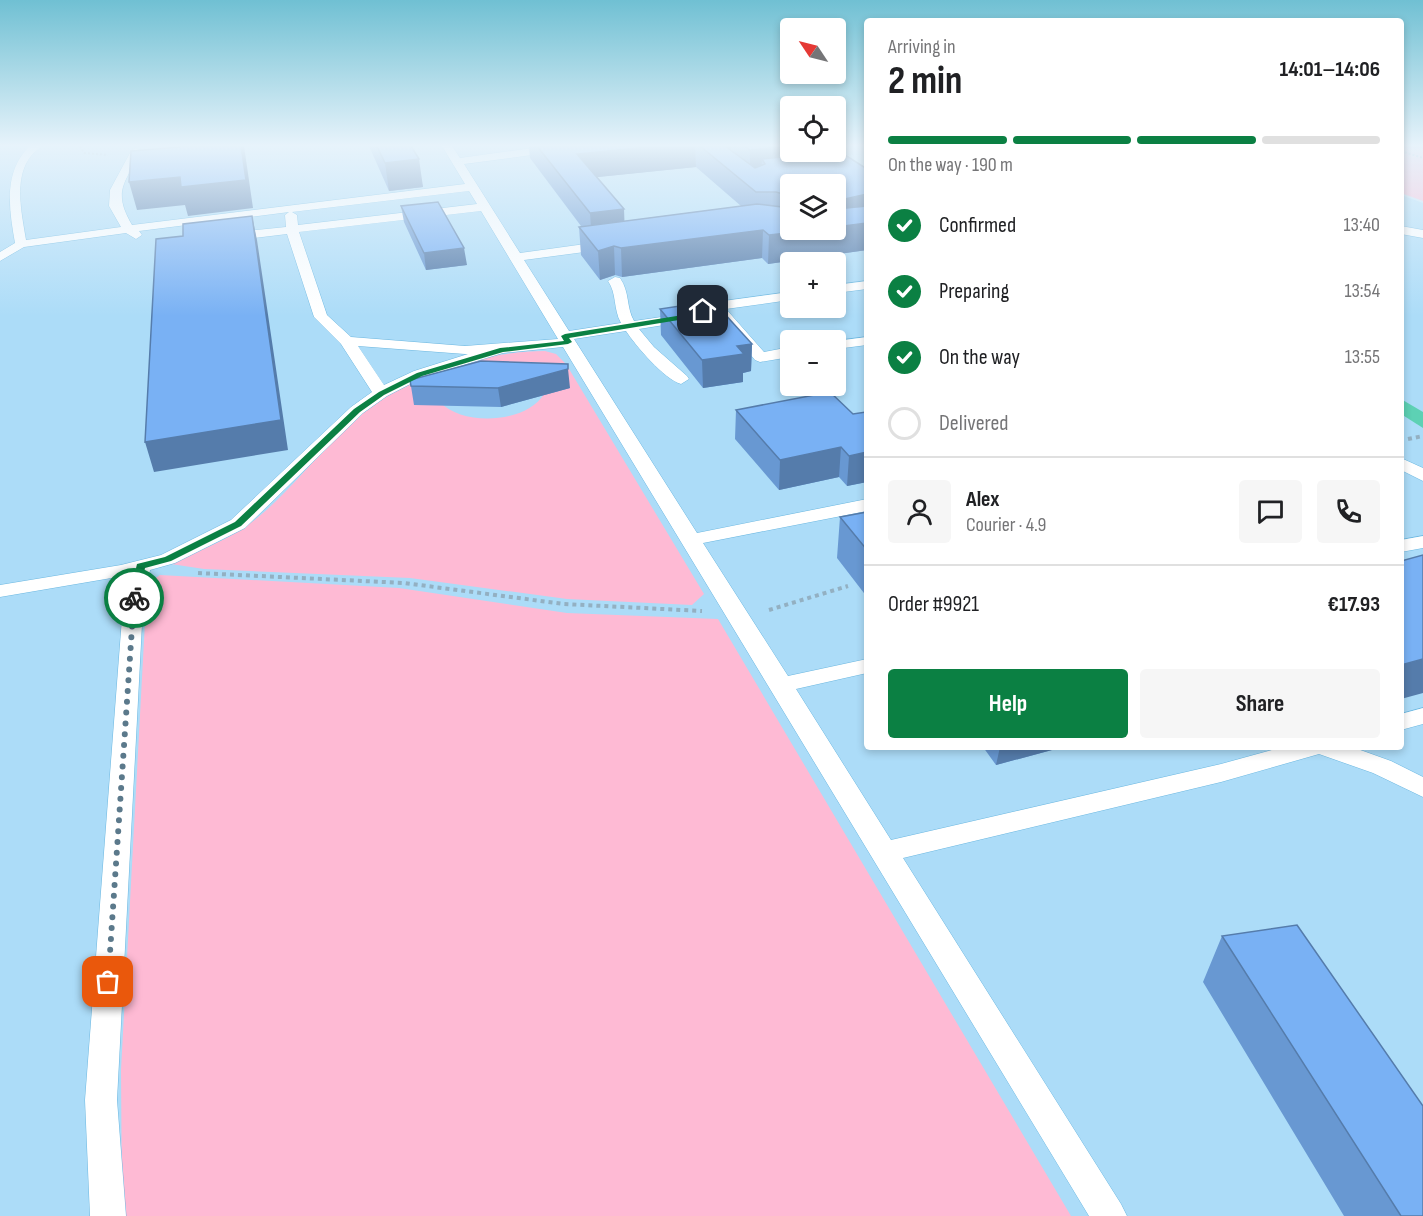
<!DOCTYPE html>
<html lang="en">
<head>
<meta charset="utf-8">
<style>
  :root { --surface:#fff; --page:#f6f6f6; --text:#202124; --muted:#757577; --line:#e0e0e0; --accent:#0b8043 }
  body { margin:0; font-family:"Sofia Sans Condensed",sans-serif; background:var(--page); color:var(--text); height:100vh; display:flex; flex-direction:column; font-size:22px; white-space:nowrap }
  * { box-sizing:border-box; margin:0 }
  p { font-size:20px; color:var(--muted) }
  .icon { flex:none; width:33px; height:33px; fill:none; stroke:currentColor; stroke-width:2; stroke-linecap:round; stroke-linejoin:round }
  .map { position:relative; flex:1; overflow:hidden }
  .sheet { position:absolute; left:864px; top:18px; width:540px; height:732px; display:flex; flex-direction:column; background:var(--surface); border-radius:6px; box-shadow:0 3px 9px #0003 }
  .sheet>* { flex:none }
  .needle { width:39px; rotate:305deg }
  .buttons { position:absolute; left:780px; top:18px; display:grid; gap:12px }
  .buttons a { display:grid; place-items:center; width:66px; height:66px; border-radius:6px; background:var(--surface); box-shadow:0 3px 9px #0003; font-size:30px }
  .pin { position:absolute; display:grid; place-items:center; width:51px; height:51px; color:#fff; margin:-26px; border-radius:12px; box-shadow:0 3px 9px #0006 }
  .courier { position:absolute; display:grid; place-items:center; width:60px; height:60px; margin:-30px; border:4px solid #0b8043; border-radius:50%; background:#fff; color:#222; box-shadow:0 2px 8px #0007 }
  .summary em { font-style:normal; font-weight:700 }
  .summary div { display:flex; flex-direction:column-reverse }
  .summary { display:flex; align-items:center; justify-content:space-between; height:102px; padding:0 24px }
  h1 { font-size:39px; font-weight:700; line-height:45px }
  .bar { display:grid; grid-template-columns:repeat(4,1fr); gap:9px 6px; align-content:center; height:72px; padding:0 24px }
  .bar i { height:8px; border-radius:4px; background:var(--line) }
  .bar .on { background:var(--accent) }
  .bar p { grid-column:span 4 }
  .line { display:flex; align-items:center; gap:15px; padding:0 24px; border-top:2px solid var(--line) }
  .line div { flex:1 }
  .round { display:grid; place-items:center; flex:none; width:63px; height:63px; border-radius:6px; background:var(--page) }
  ol { padding:0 24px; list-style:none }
  li { display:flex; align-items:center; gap:18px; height:66px }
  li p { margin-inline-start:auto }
  li .icon { padding:6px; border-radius:50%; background:var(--accent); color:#fff; stroke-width:4 }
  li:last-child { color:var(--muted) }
  li i { width:33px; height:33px; border:3px solid var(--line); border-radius:50% }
  .cta { display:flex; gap:12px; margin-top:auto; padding:12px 24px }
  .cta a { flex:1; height:69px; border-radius:6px; background:var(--accent); color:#fff; font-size:24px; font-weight:700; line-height:69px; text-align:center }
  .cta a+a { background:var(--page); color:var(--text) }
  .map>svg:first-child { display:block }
  .built { fill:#acdcf8; fill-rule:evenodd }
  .green { fill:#febad4; fill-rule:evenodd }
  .water { fill:#5dd1b4 }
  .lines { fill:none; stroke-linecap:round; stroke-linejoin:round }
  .lane-casing { stroke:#6bb7e0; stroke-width:1 }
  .path-far1 { stroke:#93b0c2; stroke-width:2; stroke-dasharray:2 2; stroke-linecap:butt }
  .path { stroke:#93b0c2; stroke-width:4; stroke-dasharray:4 4; stroke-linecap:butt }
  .lane { fill:#fff; fill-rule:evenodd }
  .wall { fill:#6898d2; fill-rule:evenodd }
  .shaded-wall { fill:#557cab }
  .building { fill:#79b1f4; stroke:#557cab; stroke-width:1.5 }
  .route { fill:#0b8043 }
  .done { stroke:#5b798b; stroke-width:6; stroke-dasharray:0 10.8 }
</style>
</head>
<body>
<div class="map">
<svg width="1423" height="1216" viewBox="0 0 1423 1216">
  <rect width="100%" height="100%" fill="#c9e5f7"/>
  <path class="built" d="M0 146H790V152H836V146H867V747H1401V195L1423 203V1216H0ZM790 184H836V230H790ZM790 262H836V308H790ZM790 340H836V386H790Z"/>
  <path class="green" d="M1401 146H1423V201L1401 193Z
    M545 351 556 354 566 364 704 594 692 605 567 599 410 578 204 569 171 564C196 552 225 541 248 525 277 505 310 464 335 438 389 382 467 352 545 351ZM544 394C527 423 463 427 440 402Z
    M160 575 399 588 567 613 718 619 1071 1216H126L122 1207 121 1070 146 603 150 582Z"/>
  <path class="water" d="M1401 399 1423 412V428L1401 414Z"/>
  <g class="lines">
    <g class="lane-casing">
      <path id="lane" d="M30 146H41C38 150 34 152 31 156 13 178 22 215 26 240L121 227 109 206 110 190 131 151 136 148 141 151C125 183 112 191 132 225L465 184 442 146H452L460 158 547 146H566L532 155 464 164 520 253 607 241 613 245 607 249 524 260 569 331 621 323C613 309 617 294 608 281L615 277 620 278C630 292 626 307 634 321L689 313 696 317 689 321 639 329 654 347 687 376 689 379 681 384C664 379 636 346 626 331L574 339 697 533 867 499V511L703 543 788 676 867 659V673L796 689 891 840 1221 764 1283 747H1352L1391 761 1423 777V797L1373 773 1319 754 1221 782 903 858 1121 1204 1127 1216H1089L563 347 503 353 424 377 387 396 363 413 245 528 175 563 150 570 143 605 117 1100 126 1216H90L85 1100 123 605 129 575 0 597V585L121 565 161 555 231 520 351 407 372 392 341 344 314 317 287 234 229 241 223 237 229 233 286 227 285 215 289 212 139 231 142 235 136 239 126 233 24 247 0 261V252L15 243C9 209 3 171 30 146ZM469 191 477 204 298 225 297 215 292 212ZM481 211 558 339 465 346 351 337 327 315 299 232ZM358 346 465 354H468L414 371 384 385Z
        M1401 226 1423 230V238L1401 234Z
        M867 281V289L836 293V285Z
        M790 292V300L726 309 764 352 790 347V357L760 362 755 360 709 306 716 302Z
        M867 337V345L836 349V341Z
        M1401 458 1423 468V481L1401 470Z
        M1423 536V548L1401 552V540Z
        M1423 708V724L1401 730V714Z"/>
    </g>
    <path class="path-far1" d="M80 146 84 153 108 155
      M1401 151 1423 158"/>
    <path class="path" d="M1408 439 1423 436
      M198 573 404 583 564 604 702 611
      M769 610 848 586"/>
    <use href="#lane" class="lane"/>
  </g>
  <path class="wall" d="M369 146H411L423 187 389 191Z
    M526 146H790V152H826L867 169V250L768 264 762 258 622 277 615 275 600 280 581 255 579 227 581 226 530 158 529 146ZM696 167 741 206 624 221V209L597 177ZM790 184H836V230H790Z
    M401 206 467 265 426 270 404 222Z
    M660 309 752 344 751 371 743 373V382L703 388 661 335Z
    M410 380 570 388 501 407 414 405Z
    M736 410 853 414 867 413V482L847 486 839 477 779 490 735 439Z
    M867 512V597L837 558 840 517Z
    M983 747H1063L996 765Z
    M1222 936 1423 1216H1344L1203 982Z"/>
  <path class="shaded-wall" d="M241 146H244L253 208 188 216 185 205 137 210 129 182 180 177Z
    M657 146H695L696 167 579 179 577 154Z
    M724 146H731V162Z
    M790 146V152H826L825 166 765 164 762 159 761 173 750 175V150Z
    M419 159 423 187 389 191 385 163Z
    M867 194V250L768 264 769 235 814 230H836L837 201Z
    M624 209 625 236 592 241 590 213Z
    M252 216 257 240 288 450 154 472 145 442Z
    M763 230 762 258 622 277 621 248Z
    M614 246 615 275 600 280 598 251Z
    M464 248 467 265 426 270 424 253Z
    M752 344 751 371 743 373V382L703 388 702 360 737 346Z
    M568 369 570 388 501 407 498 388Z
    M841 447 839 477 779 490 780 460Z
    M867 452V482L847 486 849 456Z
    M1401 464H1404L1401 472Z
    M1423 659V693L1401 699V665Z
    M1000 747H1063L996 765Z"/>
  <path class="building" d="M180 146H241L246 180 181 187 180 177 129 182 131 151 180 147Z
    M377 146H411L419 159 385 163Z
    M537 146H657L577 154 624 209 590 213Z
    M700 146H725L755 168 765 164 762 159 839 151 867 169V194L836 201V184H790V196L776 192H756Z
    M744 146H787L750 150Z
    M438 202 464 248 424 253 401 206Z
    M757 204 790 208V230H814L769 235 763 230 621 248 614 246 598 251 579 227Z
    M867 206V223L836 227V209Z
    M252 216 281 420 145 442 156 239 183 236V224Z
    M713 301 752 344 737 346 744 354 702 360 660 309Z
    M481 361 568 364V369L498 388 411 386 410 380Z
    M830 392 853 414 866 412 867 413V452L849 456 841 447 780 460 736 410Z
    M867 512V550L840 517Z
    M1423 555V659L1401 665V561Z
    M1297 925 1423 1106V1216H1401L1222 936Z"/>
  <linearGradient id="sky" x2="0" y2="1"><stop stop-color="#70c0d3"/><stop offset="0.46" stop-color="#e7f3fb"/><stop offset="1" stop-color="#e7f3fb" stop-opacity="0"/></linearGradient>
  <rect width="1423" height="316" fill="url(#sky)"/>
  <path class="route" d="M703 309 706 312 691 318 569 338 572 342 568 344 503 352 422 376 384 395 360 412 241 526 171 561 145 568 139 598 134 601 129 598 137 564 165 557 235 522 354 409 379 392 417 373 500 348 564 341 561 336 565 334 689 314Z"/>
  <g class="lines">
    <path class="done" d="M108 982 134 598"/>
  </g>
</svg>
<div class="buttons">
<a><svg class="needle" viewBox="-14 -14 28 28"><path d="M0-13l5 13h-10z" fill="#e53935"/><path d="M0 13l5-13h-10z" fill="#757577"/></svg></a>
<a><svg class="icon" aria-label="locate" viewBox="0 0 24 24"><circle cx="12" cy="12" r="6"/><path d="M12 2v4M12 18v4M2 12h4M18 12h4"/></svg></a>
<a><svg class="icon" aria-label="layers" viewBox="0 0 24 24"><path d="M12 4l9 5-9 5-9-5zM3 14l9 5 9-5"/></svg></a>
<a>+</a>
<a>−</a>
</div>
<div class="pin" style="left:108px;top:982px;background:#ea580c"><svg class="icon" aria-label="bag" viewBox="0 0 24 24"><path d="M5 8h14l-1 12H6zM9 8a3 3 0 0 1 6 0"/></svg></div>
<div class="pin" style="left:703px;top:311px;background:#1f2937"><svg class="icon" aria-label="home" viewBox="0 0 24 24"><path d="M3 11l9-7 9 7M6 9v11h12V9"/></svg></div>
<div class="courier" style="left:134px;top:598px"><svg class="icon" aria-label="bike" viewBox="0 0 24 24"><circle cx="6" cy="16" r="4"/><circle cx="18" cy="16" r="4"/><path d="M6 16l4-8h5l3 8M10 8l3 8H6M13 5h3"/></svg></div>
<section class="sheet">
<div class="summary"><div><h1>2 min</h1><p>Arriving in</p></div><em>14:01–14:06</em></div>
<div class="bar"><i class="on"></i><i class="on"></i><i class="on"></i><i></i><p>On the way · 190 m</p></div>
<ol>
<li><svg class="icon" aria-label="check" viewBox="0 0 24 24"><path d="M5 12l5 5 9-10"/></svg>Confirmed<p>13:40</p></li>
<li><svg class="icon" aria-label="check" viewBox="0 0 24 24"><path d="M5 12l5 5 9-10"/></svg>Preparing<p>13:54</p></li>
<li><svg class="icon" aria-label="check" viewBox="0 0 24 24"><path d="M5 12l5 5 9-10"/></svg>On the way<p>13:55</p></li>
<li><i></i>Delivered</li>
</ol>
<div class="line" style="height:108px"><a class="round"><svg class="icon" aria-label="person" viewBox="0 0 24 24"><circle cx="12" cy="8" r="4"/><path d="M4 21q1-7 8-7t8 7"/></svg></a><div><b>Alex</b><p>Courier · 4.9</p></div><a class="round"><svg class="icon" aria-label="chat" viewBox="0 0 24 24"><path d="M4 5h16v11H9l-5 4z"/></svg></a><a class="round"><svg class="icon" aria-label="phone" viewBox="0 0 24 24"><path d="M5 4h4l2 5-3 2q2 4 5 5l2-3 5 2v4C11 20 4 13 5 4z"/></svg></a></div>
<div class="line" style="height:78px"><div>Order #9921</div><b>€17.93</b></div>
<div class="cta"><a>Help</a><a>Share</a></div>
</section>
</div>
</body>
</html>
